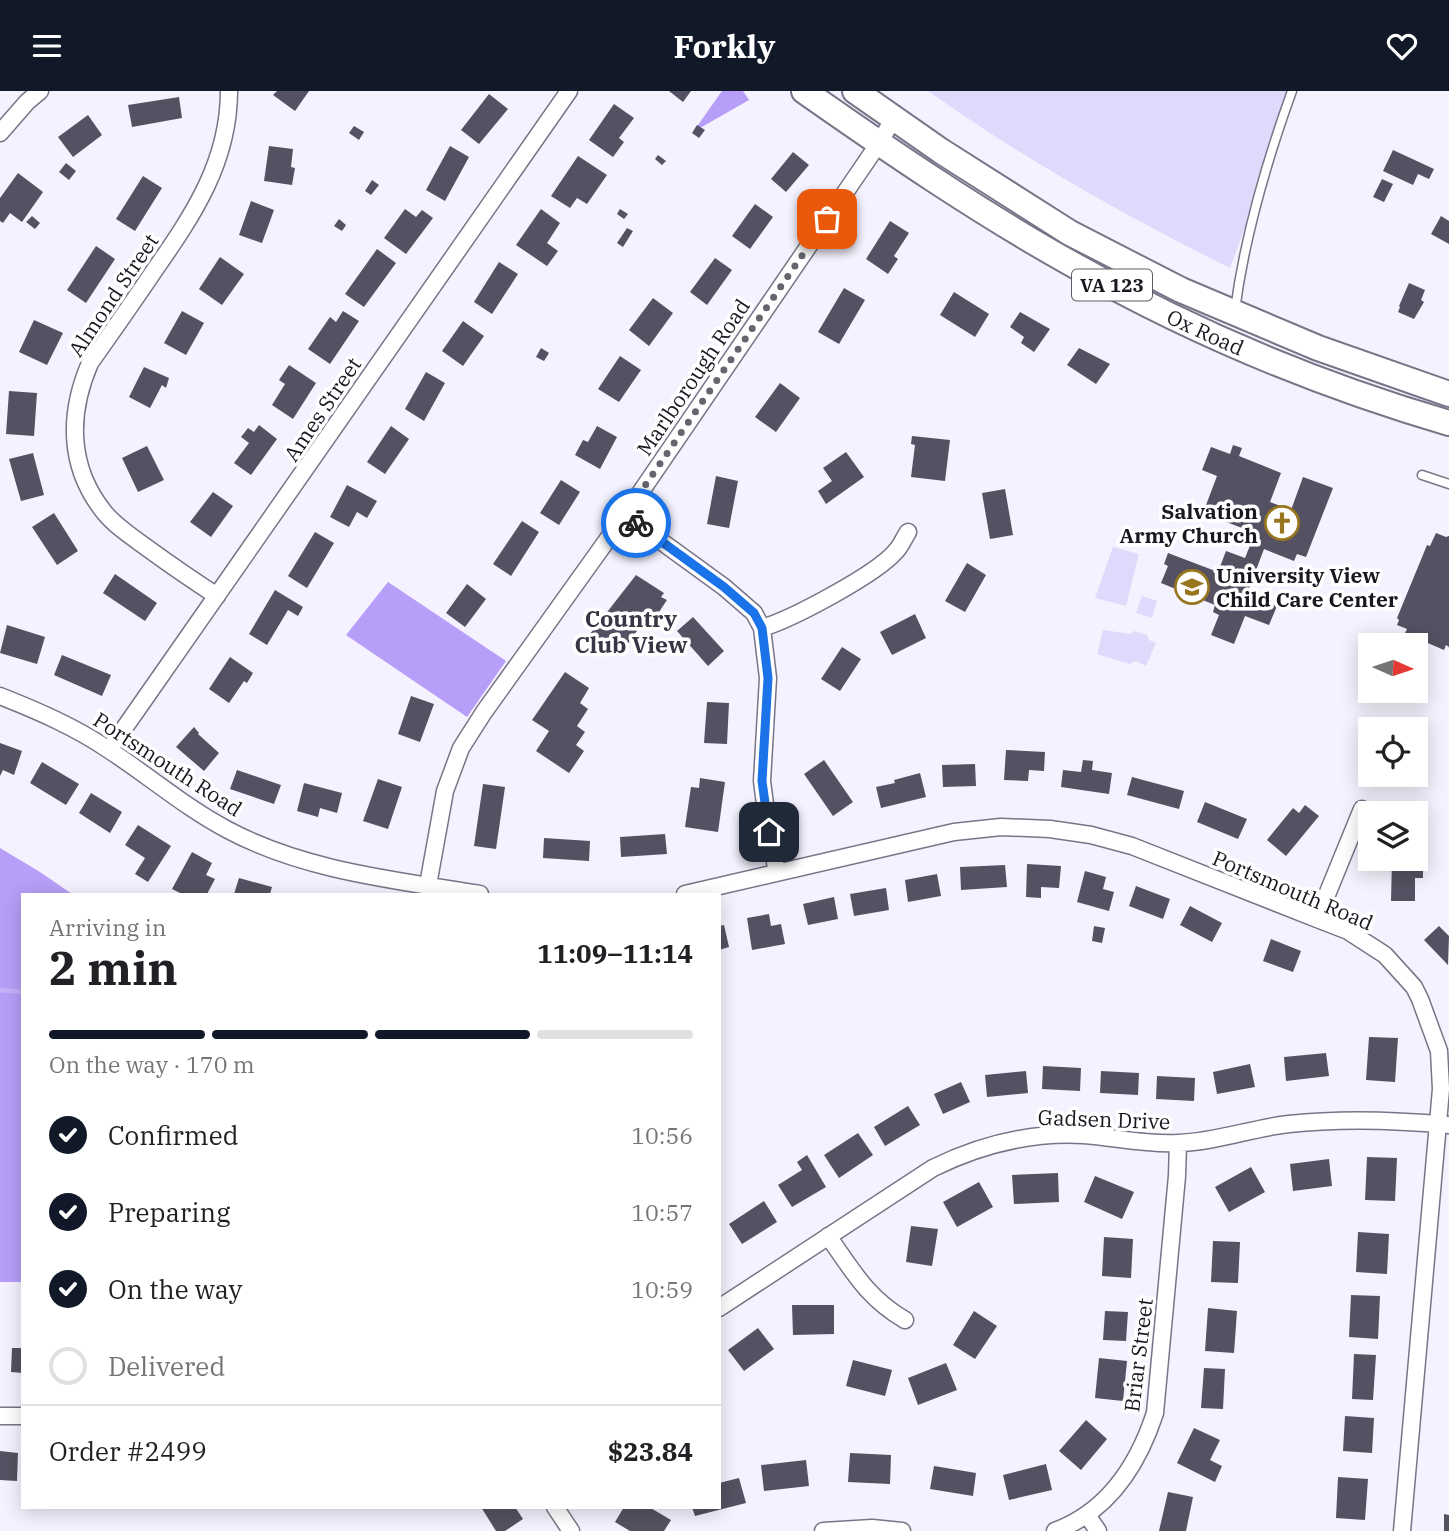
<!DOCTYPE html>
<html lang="en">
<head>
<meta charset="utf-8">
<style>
  :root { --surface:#fff; --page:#f2f2f2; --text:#202124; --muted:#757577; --line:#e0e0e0; --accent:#111827 }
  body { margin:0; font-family:"IBM Plex Serif",serif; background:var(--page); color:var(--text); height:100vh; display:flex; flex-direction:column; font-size:26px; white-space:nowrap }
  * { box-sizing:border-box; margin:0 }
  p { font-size:23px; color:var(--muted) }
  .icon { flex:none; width:38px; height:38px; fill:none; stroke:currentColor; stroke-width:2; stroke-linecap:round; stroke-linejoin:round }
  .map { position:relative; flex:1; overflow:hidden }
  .side { position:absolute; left:21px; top:802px; width:700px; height:616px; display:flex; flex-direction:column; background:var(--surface); border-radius:0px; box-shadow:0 4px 18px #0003 }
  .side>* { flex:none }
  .needle { width:46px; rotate:93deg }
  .tools { position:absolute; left:1358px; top:542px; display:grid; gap:14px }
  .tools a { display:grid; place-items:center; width:70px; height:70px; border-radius:0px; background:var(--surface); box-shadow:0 4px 18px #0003; font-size:35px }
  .pin { position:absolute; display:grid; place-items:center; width:60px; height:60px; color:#fff; margin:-30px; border-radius:14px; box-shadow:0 4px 10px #0006 }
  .courier { position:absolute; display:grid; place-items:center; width:70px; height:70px; margin:-35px; border:5px solid #1a73e8; border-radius:50%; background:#fff; color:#222; box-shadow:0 2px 9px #0007 }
  .overview em { font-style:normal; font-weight:700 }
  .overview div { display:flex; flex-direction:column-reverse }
  .overview { display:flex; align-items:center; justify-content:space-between; height:119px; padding:0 28px }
  h1 { font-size:46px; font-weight:700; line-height:52px }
  .bar { display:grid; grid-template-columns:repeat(4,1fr); gap:10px 7px; align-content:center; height:84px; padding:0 28px }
  .bar i { height:9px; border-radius:5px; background:var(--line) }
  .bar .current { background:var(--accent) }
  .bar p { grid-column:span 4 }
  .line { display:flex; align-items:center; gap:18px; padding:0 28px; border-top:2px solid var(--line) }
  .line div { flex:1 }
  ol { padding:0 28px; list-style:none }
  li { display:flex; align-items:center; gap:21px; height:77px }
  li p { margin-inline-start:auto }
  li .icon { padding:7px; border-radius:50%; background:var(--accent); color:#fff; stroke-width:4 }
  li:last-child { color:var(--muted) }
  li i { width:38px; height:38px; border:4px solid var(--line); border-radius:50% }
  header { display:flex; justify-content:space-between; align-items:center; height:91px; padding:0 28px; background:var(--accent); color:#fff; font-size:32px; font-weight:700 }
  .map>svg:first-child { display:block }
  .green { fill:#e1d9fc }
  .forest { fill:#b79ef8 }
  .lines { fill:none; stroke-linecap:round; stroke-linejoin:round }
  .stream { stroke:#c5b2fb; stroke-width:4.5 }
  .building { fill:#555162 }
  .service-casing { stroke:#797487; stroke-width:11 }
  .minor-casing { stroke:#797487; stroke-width:19 }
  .primary-casing { stroke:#797487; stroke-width:28 }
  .service { stroke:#fff; stroke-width:8 }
  .minor { stroke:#fff; stroke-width:16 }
  .primary { stroke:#fff; stroke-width:24 }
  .done { stroke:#66646d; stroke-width:7; stroke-dasharray:0 12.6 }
  .route { stroke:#1a73e8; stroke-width:9 }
  .labels { text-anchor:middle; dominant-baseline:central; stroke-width:7; stroke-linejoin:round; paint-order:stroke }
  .shield { fill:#fff; stroke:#5e5d62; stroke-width:2 }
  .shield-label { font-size:19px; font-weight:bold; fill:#19171f }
  .street-label { font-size:21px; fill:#19171f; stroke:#fff }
  .poi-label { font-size:21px; font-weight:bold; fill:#19171f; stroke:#fff; text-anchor:end }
  .neighbourhood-label { font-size:23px; font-weight:bold; fill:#383545; stroke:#fff }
</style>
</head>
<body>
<header><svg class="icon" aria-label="menu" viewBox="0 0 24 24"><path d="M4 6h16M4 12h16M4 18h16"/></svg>Forkly<svg class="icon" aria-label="heart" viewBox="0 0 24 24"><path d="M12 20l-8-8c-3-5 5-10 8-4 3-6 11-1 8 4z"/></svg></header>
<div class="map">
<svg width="1449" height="1440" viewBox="0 0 1449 1440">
  <rect width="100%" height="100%" fill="#f4f2fe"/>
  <path class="green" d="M928 0H1295L1230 177C1125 125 1024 68 928 0Z
    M1113 456 1139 463 1126 515 1095 507Z
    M1142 505 1157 510 1152 527 1136 522Z
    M1103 539 1131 543 1134 540 1147 544 1149 549 1156 552 1146 575 1136 570 1129 573 1097 563Z"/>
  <path class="forest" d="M722 0H743L749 9 693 41Z
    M388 491 506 570 467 626 346 544Z
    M0 757 40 781 72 803H23V1191H0Z"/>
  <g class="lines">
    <path class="stream" d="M0 899 23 901"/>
  </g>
  <path class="building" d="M277 0H309L295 20 273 4Z
    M669 0H691L683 11Z
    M489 3 508 18 479 53 461 39Z
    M179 6 182 27 132 36 128 14Z
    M614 13 634 27 619 47 624 51 613 66 589 49Z
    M88 24 102 44 73 66 58 46Z
    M697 34 705 39 699 47 692 42Z
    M354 35 364 41 359 49 349 42Z
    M269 55 293 58 291 76 295 77 292 94 264 90Z
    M450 55 469 66 445 110 426 99Z
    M1393 59 1434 78 1429 88 1418 83 1413 94 1383 80Z
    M793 61 809 74 786 101 771 88Z
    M658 64 666 70 662 74 655 68Z
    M578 65 607 84 587 113 577 107 570 117 551 105Z
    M66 72 76 80 69 89 59 81Z
    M18 82 43 101 22 131 10 122 3 132 0 130V107Z
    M143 85 162 97 135 140 116 128Z
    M1382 88 1393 93 1384 111 1373 106Z
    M372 89 379 94 371 104 365 100Z
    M251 110 274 119 262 152 239 144Z
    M755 113 773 126 750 158 732 145Z
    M405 118 416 126 422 119 433 127 406 163 384 147Z
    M541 118 560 132 547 152 558 160 547 175 516 154Z
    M620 118 628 123 624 128 617 123Z
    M32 125 40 132 35 138 26 131Z
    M1441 125 1449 130V153L1431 143Z
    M339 128 346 134 342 140 334 135Z
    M890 130 909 142 894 165 898 168 888 183 866 168Z
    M627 137 633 140 623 156 617 152Z
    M96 155 115 168 86 212 67 199Z
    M377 158 396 172 364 216 345 203Z
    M220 166 244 183 222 214 199 198Z
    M715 167 732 179 707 214 690 201Z
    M499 171 518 183 492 223 474 211Z
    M1409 192 1425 199 1421 209 1424 211 1414 228 1398 221 1400 216 1399 215Z
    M844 197 865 209 839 253 818 241Z
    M954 201 989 223 975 246 940 224Z
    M653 207 673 222 649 255 629 239Z
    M182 220 204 232 186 264 164 252Z
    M343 220 359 230 330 273 308 258 330 226 336 231Z
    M1020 221 1050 238 1034 261 1021 252 1024 246 1010 236Z
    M34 229 63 242 47 274 19 261Z
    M463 230 484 245 463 275 442 260Z
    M541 257 549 262 544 270 536 266Z
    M1079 257 1110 273 1096 293 1067 274Z
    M620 265 641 279 619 311 598 298Z
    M289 274 316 292 293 328 272 314 285 293 279 289Z
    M144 276 169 287 166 297 162 294 150 317 129 306Z
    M426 281 445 292 424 330 405 318Z
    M780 292 800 307 776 341 755 326Z
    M9 300 37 302 34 345 6 343Z
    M259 334 277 348 251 384 234 372 249 352 241 346 248 337 254 341Z
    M391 335 409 348 385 383 367 371Z
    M597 335 617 346 600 378 575 364 583 349 588 351Z
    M912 345 950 349 945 390 911 386 915 354 911 353Z
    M1233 354 1242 357 1239 365 1281 382 1270 411 1291 419 1303 386 1333 397 1306 466 1297 463 1294 470 1264 458 1247 503 1277 515 1269 534 1245 525 1234 553 1211 544 1219 524 1213 521 1215 514 1161 492 1168 475 1164 473 1168 462 1218 481 1226 460 1245 467 1255 442 1203 422 1217 385 1202 379 1211 356 1230 363Z
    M147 355 164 389 138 401 122 367Z
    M846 361 864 386 826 413 818 400 832 390 823 377Z
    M33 362 44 404 21 410 9 368Z
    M716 385 738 390 729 437 707 433Z
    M561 389 580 401 559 434 540 422Z
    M347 394 377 410 367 427 357 421 349 436 330 426Z
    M1005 398 1013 444 990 448 982 402Z
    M213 401 233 415 211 446 190 431Z
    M54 422 78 460 57 474 32 436Z
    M522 430 539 441 511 485 493 473Z
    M315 441 334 452 307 497 288 485Z
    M1436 442 1446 446 1449 445V556L1446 554 1444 559 1416 547 1417 545 1405 542 1407 538 1397 534 1399 529 1397 527 1427 454 1430 455Z
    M967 472 986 484 965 521 945 510Z
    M115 483 157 512 145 530 103 502Z
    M636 484 664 502 661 506 667 509 647 539 641 534 620 564 590 543Z
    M467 493 486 508 465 536 446 522Z
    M275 499 303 516 298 525 288 519 267 554 249 543Z
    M915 523 926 547 892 564 880 541Z
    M693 526 724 560 708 575 677 540Z
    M7 534 45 546 37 573 0 562Z
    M842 556 861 568 840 600 821 588Z
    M62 564 111 584 102 605 54 584Z
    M230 566 253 582 247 592 244 590 229 612 209 598Z
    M565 581 589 597 580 612 588 618 577 635 585 641 576 654 584 660 569 682 536 660 549 640 532 629Z
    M411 605 434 613 420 651 398 643Z
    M707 611 729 612 727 653 704 652Z
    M194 636 199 642 198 643 219 662 204 680 176 656Z
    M0 652 22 660 14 684 3 679 0 685Z
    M1006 659 1045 661 1044 680 1029 679 1028 690 1004 689Z
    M824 669 853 711 833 725 804 683Z
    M1083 669 1093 670 1092 679 1112 682 1109 703 1061 696 1063 679 1081 681Z
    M42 671 79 693 66 714 30 692Z
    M975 673 976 695 943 696 942 674Z
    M237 679 281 694 274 713 230 698Z
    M920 682 926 706 881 717 876 696 895 692 894 689Z
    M1132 686 1184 700 1179 718 1127 704Z
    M700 687 725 691 718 741 685 736 691 696 699 697Z
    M378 688 402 696 388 738 363 730Z
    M304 692 342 702 337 722 320 717 318 726 297 720Z
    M483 693 505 696 496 758 474 755Z
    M91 702 122 721 110 742 79 722Z
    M1205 711 1247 728 1238 748 1197 731Z
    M1305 714 1319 725 1286 765 1267 749 1293 717 1299 722Z
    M138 734 171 755 148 791 135 783 145 767 125 754Z
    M665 743 667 763 621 766 620 746Z
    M544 747 590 750 589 770 543 767Z
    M192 761 212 772 206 784 215 788 207 803H182L172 798Z
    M1392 768H1413V775H1423V787H1415V810H1391Z
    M1027 773 1061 775 1059 797 1041 796V807L1026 806Z
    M1005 774 1007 796 961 799 960 776Z
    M1085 780 1106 786 1103 798 1114 801 1109 820 1077 811Z
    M937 783 941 805 908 811 905 789Z
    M239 787 272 796 270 803H234Z
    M1136 795 1170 808 1163 828 1129 815Z
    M886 797 889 819 854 825 850 803Z
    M834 806 838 828 808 834 803 813Z
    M1190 815 1222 832 1212 851 1180 834Z
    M769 823 771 835 781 833 785 853 752 859 747 827Z
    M724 834 729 856 719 859V835Z
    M1094 835 1105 837 1102 852 1092 850Z
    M1439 835 1449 845 1448 874 1424 849Z
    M1271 848 1301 860 1293 881 1263 870Z
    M1369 946 1398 947 1395 991 1366 989Z
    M1326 962 1329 985 1286 990 1284 966Z
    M1250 973 1255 996 1217 1003 1213 981Z
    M1043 975 1081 977 1080 1000 1042 998Z
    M1026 980 1028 1002 987 1006 985 984Z
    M1101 980 1139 982 1138 1004 1100 1002Z
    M1157 985 1195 987 1194 1010 1156 1008Z
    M961 991 970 1011 943 1023 934 1003Z
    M908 1015 920 1034 885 1055 874 1036Z
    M858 1042 873 1064 839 1087 824 1064Z
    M807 1064 826 1096 792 1116 778 1094 802 1079 797 1071Z
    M1367 1066 1397 1067 1395 1110 1365 1109Z
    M1329 1068 1332 1095 1293 1100 1290 1073Z
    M1251 1076 1265 1101 1229 1121 1215 1096Z
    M1058 1082 1059 1111 1014 1113 1012 1084Z
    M1095 1085 1134 1101 1122 1128 1084 1111Z
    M979 1091 993 1116 957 1136 943 1111Z
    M764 1110 777 1131 742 1153 729 1133Z
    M911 1135 938 1138 932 1175 906 1171Z
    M1358 1141 1389 1143 1387 1183 1356 1181Z
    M1104 1146 1133 1148 1131 1187 1102 1185Z
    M1213 1150 1240 1151 1238 1192 1211 1191Z
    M1351 1204 1380 1205 1378 1248 1349 1246Z
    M792 1214H834V1243L793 1244Z
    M1208 1217 1237 1220 1234 1262 1205 1260Z
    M974 1220 997 1235 975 1268 953 1254Z
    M1105 1220 1128 1221 1126 1250 1103 1249Z
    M758 1237 774 1258 744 1280 728 1259Z
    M12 1257H23V1282L11 1281Z
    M1354 1263 1376 1264 1373 1309 1352 1308Z
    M1099 1267 1127 1270 1123 1310 1095 1307Z
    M853 1269 892 1279 885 1305 846 1295Z
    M946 1272 957 1299 918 1314 908 1287Z
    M1204 1277 1225 1278 1223 1318 1201 1317Z
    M1345 1325 1374 1327 1372 1362 1343 1360Z
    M1086 1329 1107 1348 1081 1379 1059 1360Z
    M1194 1337 1220 1349 1210 1369 1222 1375 1215 1391 1177 1372Z
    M0 1360 18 1362 17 1390 0 1389Z
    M850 1362 891 1364 890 1393 848 1391Z
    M806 1369 809 1395 764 1400 761 1374Z
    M1046 1373 1052 1399 1009 1409 1003 1384Z
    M934 1375 976 1382 973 1405 930 1398Z
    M1338 1386 1368 1388 1365 1429 1336 1427Z
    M739 1387 746 1412 695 1425 692 1416H719V1392Z
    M1168 1401 1193 1406 1186 1440H1159Z
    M481 1416H515L523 1428 505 1440H496Z
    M624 1416H649L671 1429 664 1440H630L615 1431Z
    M1444 1423 1449 1424V1440H1444Z"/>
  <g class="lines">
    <g class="service-casing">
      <path id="service" d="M1235 219C1245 143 1266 72 1292 0
        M1422 384 1449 393"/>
    </g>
    <g class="minor-casing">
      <path id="minor" d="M0 42 27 11 40 0
        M625 424 724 496 754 522 762 537 768 587 762 690 766 721 777 782
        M217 505C194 490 172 475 150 459 134 447 116 436 104 421 68 376 68 323 90 272 112 241 133 211 154 180 193 124 229 71 229 0
        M762 537C792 528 877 483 896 460 901 455 904 447 908 441
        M0 605C38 620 75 636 109 659 149 685 186 717 228 739 305 780 395 789 480 803
        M109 659 569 0
        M428 794 445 700 461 657 484 621 625 424 879 52 894 27
        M685 803 954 741 1001 736 1050 738 1091 744 1132 755 1317 828 1348 840 1385 864 1414 896 1420 908 1439 960 1441 998 1402 1440
        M1317 828 1362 718
        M828 1145C853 1180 867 1207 905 1229
        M719 1217 933 1077C980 1054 1030 1041 1083 1044 1114 1046 1146 1054 1178 1052 1216 1051 1252 1037 1289 1033 1342 1027 1396 1029 1449 1034
        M0 1325H23
        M555 1416 571 1440
        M1087 1424 1098 1440
        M823 1440 872 1437 902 1440
        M1055 1440C1109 1420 1138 1374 1155 1322L1177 1085 1178 1052"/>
    </g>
    <g class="primary-casing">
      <g id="primary">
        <path id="s1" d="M804 0C891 61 979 121 1072 173 1190 240 1319 294 1449 332"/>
        <path d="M855 0 941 60 1070 142 1181 199 1318 257 1449 303"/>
      </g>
    </g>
    <use href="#service" class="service"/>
    <use href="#minor" class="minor"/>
    <use href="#primary" class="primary"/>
  </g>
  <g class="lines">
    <path class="done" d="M636 432 625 424 827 128"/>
    <path class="route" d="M636 432 724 496 754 522 762 537 768 587 762 690 769 741"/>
  </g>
  <defs>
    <g id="church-ring" transform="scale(1.75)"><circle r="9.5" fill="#fff" stroke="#98761f" stroke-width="1.5"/><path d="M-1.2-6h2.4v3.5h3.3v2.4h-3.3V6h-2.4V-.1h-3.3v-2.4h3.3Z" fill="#98761f"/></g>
    <g id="school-ring" transform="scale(1.75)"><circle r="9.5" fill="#fff" stroke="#98761f" stroke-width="1.5"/><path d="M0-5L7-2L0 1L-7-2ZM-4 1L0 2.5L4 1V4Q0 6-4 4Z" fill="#98761f"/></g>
  </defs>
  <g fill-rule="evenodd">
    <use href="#church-ring" x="1282" y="432"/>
    <use href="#school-ring" x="1192" y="496"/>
  </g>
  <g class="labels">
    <rect class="shield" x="1072" y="178.5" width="80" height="31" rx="5"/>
    <g class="shield-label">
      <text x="1112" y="194">VA 123</text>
    </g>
    <g class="street-label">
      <text transform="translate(113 204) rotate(-56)">Almond Street</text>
      <text stroke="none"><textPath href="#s1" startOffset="469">Ox Road</textPath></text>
      <text transform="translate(693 286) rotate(-56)">Marlborough Road</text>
      <text transform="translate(322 318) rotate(-56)">Ames Street</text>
      <text transform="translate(168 673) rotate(33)">Portsmouth Road</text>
      <text transform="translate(1293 799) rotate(23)">Portsmouth Road</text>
      <text transform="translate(1104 1028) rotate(2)">Gadsen Drive</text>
      <text transform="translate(1138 1264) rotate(-83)">Briar Street</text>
    </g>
    <g class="poi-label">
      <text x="1258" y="420">Salvation<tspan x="1258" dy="24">Army Church</tspan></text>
      <text x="1216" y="484" text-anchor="start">University View<tspan x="1216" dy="24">Child Care Center</tspan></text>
    </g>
    <g class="neighbourhood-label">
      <text x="631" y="527">Country<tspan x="631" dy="26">Club View</tspan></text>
    </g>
  </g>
</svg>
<div class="tools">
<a><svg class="needle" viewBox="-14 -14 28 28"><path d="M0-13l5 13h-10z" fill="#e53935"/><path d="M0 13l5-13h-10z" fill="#757577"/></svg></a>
<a><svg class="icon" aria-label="locate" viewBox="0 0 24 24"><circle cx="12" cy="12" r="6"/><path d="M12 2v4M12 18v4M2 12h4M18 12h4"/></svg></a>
<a><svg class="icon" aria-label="layers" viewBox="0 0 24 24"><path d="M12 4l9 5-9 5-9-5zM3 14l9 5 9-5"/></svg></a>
</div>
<div class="pin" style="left:827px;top:128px;background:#ea580c"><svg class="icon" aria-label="bag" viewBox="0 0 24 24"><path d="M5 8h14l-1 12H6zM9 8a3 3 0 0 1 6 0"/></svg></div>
<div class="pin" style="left:769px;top:741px;background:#1f2937"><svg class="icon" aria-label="home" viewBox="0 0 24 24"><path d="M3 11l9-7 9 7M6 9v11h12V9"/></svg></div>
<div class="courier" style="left:636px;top:432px"><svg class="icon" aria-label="bike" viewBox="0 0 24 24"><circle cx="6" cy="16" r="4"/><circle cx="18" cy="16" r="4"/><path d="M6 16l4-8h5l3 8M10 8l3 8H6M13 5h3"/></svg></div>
<section class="side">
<div class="overview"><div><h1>2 min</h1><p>Arriving in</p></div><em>11:09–11:14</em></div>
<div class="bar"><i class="current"></i><i class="current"></i><i class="current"></i><i></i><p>On the way · 170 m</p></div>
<ol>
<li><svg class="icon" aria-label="check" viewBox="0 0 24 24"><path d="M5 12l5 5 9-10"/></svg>Confirmed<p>10:56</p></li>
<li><svg class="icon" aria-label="check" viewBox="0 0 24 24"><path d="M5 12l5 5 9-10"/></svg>Preparing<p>10:57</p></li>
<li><svg class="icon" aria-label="check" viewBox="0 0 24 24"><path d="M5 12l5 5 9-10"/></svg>On the way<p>10:59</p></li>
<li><i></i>Delivered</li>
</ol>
<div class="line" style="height:91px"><div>Order #2499</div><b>$23.84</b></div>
</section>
</div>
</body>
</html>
